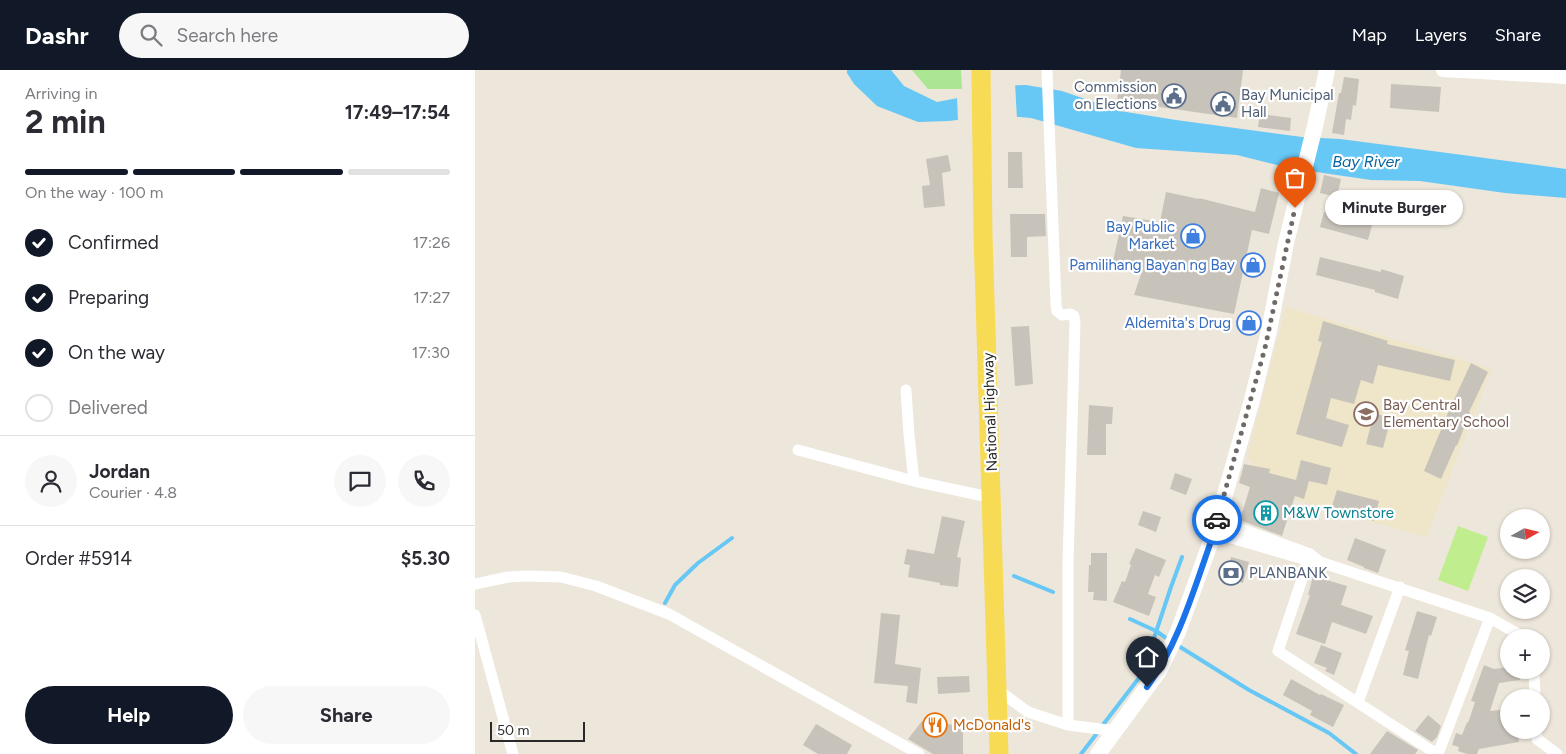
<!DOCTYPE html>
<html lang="en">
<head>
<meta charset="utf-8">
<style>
  :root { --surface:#fff; --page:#f7f7f7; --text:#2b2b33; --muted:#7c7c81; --line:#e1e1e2; --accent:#111827 }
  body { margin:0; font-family:Figtree,sans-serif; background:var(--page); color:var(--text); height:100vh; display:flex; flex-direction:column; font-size:19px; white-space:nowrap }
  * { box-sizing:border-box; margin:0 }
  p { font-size:16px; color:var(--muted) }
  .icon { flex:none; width:28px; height:28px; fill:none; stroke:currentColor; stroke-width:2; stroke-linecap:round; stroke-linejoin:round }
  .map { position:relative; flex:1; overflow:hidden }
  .details { display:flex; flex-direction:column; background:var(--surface); width:475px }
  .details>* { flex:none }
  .needle { width:32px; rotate:82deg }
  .controls { position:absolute; left:1025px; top:439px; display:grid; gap:10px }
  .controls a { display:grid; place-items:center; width:50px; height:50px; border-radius:50%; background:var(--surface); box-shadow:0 1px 4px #0004; font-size:25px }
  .scale { position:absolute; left:15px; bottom:12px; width:95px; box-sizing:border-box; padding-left:5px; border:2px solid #292929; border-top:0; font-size:14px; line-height:18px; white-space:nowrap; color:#292929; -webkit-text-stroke:4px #fff; paint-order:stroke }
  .pin { position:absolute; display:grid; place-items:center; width:42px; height:42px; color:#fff; margin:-51px -21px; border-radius:50% 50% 50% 0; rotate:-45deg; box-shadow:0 0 5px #0007 }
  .pin .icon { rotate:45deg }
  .courier { position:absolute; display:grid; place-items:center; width:50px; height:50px; margin:-25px; border:4px solid #1a73e8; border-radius:50%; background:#fff; color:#222; box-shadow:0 1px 6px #0007 }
  .bubble { position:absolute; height:35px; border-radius:18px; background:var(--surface); box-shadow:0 1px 4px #0004; font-size:16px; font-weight:700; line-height:35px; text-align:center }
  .summary em { font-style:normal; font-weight:700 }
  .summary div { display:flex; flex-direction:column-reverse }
  .summary { display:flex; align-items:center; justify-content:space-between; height:85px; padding:0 25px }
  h1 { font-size:32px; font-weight:700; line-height:38px }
  .bar { display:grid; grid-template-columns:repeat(4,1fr); gap:8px 5px; align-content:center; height:60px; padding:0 25px }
  .bar i { height:6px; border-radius:4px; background:var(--line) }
  .bar .selected { background:var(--accent) }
  .bar p { grid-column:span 4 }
  .line { display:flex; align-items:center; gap:12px; padding:0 25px; border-top:1px solid var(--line) }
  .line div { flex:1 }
  .round { display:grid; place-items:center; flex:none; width:52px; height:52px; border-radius:26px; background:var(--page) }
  ol { padding:0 25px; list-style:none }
  li { display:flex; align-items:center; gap:15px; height:55px }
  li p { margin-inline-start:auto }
  li .icon { padding:5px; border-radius:50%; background:var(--accent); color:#fff; stroke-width:4 }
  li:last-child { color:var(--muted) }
  li i { width:28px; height:28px; border:2px solid var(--line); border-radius:50% }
  .button { display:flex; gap:10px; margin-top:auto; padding:10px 25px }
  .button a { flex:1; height:58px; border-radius:30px; background:var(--accent); color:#fff; font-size:20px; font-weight:700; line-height:58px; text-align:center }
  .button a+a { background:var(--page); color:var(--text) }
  header { display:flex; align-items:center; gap:30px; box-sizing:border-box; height:70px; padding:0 25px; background:var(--accent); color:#fff }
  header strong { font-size:24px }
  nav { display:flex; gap:28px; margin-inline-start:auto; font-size:18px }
  .search { width:350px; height:45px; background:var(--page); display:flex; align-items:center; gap:12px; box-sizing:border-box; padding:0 18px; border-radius:28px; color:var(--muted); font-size:19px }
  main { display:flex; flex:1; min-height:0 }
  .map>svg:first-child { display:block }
  .education { fill:#efe5c8 }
  .green { fill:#abe693 }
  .pitch { fill:#c0ee8e }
  .water { fill:#67c7f5 }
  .pier { fill:#ede6da }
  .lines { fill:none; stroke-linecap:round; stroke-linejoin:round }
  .stream { stroke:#67c7f5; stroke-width:4 }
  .building { fill:#c8c3ba }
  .minor { stroke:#fff; stroke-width:11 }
  .tertiary { stroke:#fff; stroke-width:14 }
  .secondary { stroke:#fff; stroke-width:16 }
  .primary { stroke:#f8db54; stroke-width:19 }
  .done { stroke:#6e6b67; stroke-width:5; stroke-dasharray:0 9 }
  .route { stroke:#1a73e8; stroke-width:6 }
  .labels { text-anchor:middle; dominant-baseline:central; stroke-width:4.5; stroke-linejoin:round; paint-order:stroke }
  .service-label { font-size:15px; fill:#4e5e75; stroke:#fff; text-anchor:start }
  .shop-label { font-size:15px; fill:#366cbe; stroke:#fff; text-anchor:end }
  .education-label { font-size:15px; fill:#785e54; stroke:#fff; text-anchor:start }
  .street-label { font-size:15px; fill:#292929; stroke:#fff }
  .culture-label { font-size:15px; fill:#0d838f; stroke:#fff; text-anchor:start }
  .food-label { font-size:15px; fill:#c56008; stroke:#fff; text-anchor:start }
  .water-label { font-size:16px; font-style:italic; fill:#0663a1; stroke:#fff }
</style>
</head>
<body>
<header>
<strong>Dashr</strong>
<div class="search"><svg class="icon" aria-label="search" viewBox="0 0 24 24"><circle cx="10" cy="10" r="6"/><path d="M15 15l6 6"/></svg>Search here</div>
<nav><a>Map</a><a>Layers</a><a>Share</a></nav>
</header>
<main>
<section class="details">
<div class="summary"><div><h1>2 min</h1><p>Arriving in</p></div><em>17:49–17:54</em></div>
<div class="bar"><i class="selected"></i><i class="selected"></i><i class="selected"></i><i></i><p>On the way · 100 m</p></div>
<ol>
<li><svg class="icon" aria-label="check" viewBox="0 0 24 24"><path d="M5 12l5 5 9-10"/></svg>Confirmed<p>17:26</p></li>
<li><svg class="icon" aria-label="check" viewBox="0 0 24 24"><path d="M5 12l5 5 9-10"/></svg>Preparing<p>17:27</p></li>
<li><svg class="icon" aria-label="check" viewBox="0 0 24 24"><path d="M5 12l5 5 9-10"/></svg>On the way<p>17:30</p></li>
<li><i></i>Delivered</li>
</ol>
<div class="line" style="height:90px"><a class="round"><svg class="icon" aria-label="person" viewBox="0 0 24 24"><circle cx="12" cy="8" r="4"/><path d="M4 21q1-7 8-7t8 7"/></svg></a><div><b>Jordan</b><p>Courier · 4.8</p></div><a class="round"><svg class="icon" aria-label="chat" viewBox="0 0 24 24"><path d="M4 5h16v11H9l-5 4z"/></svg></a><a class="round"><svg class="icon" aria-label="phone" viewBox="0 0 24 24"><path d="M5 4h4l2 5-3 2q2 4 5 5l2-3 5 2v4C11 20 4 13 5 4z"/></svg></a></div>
<div class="line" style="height:65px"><div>Order #5914</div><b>$5.30</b></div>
<div class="button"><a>Help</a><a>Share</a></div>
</section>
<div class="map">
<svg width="1091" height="684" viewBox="0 0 1091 684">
  <rect width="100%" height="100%" fill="#ede6da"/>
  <path class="education" d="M811 237 1017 299 951 467 771 416 778 392 772 389Z"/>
  <path class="green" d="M437 0H486L487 19H453Z"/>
  <path class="pitch" d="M983 456 1013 467 993 521 963 510Z"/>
  <path class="water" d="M372 0H416L429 16 462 32 488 27 520 16 551 15 587 21 645 41 701 50 827 67 865 69 965 82 1091 99V128L1030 123 945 111 896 110 814 98 762 85 661 78 556 48 521 45 474 51 443 52 402 36 379 14 372 3Z"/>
  <path class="pier" d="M520 13H540L542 49 521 48 483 52 482 26Z"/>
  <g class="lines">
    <path class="stream" d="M539 506 578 522
      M190 533 200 515 223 493 257 468
      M655 549 681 561 694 570
      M702 575 774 620 854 663 881 684
      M627 656 667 604 696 517 707 487
      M606 684 623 662"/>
  </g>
  <path class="building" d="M646 0H768L762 48 642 31Z
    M869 7 884 9 881 36 878 35 876 50 871 49 869 65 857 63 864 23H866Z
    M916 14 966 17 964 42 915 38Z
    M785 44 816 48 815 61 783 57Z
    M533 82H547L548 118H533Z
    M473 85 476 101 467 103 470 136 449 138 447 116 455 115 451 89Z
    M849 105 866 109 862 127 845 123Z
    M786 118 804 123 794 164 777 160 759 244 659 225 668 198 638 191 648 146 685 152 691 122 724 129V128L780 142Z
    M849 142 897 155 893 170 845 157Z
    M535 144H570L571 166 552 167V187H536Z
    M845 187 906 202V199L929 206 923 229 900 222V220L841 205Z
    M848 251 913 271 912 274 980 290 975 311 903 295 898 314 886 310 879 334 856 328 851 348 874 355 867 377 821 364 847 272 843 271Z
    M554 256 558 314 540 316 536 257Z
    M996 293 1013 302 994 342H995L982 376 981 375 966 409 949 401 972 345Z
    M614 335 638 337 637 354H631V385H612Z
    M899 343 916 348 908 378 891 374Z
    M826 390 856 398 852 415 834 411 829 429 820 426 807 466 765 450 775 417 764 413 769 394 795 399 794 403 821 410Z
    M700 403 717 409 711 425 695 419Z
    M862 420 904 431 899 451 856 439Z
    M668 441 686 447 681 462 663 455Z
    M467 446 490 451 482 487 486 488 483 517 465 515V513L433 507 435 495 429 494 432 479 459 484Z
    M880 468 911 480 903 503 889 498V497L872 490Z
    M661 478 691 490 684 507 680 505 673 524 681 527 674 546 638 532 647 511 650 512 656 495 654 494Z
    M616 483H632V531L618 530 619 522H613L614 495H616Z
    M756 487 774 492 768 513 750 507Z
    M838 506 872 516 866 535 898 546 891 564 857 552 850 574 821 564 835 525H833Z
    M942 541 962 547 956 566 954 565 943 609 928 605 934 581 930 580Z
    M406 543 425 545 420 594 446 598 442 634 431 632 433 616 399 613Z
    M846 575 867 583 859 605 850 601 852 598 839 593Z
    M1009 595 1019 599 1034 597V600H1043L1045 610 1024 613 1015 641 1034 639V660H1042L1044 672 1004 679 1002 684H992L983 681 984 677 977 675 981 663 987 665 992 652 993 653 1000 632 996 631Z
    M494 606 495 622 463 624 462 607Z
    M816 609 845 625 846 624 869 635 858 657 835 645 837 641 808 625Z
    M953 645 966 656 962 667 957 672 940 661Z
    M447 651 488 656V684H458L433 669Z
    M341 654 377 675 372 684H343L328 675Z
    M912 661 943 680 940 684H895Z"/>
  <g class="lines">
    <path class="minor" d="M572 0 581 234 582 241 587 245 595 244 599 246 600 253 593 493V655
      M431 320 434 365 439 411
      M323 380 439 411 518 428
      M835 485 803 581 962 684
      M845 492 835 484 742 450 734 453 739 463 832 490 845 492 1015 548 1050 568
      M0 514 33 507 51 506 86 507 121 516 194 544 444 684
      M0 545 38 684
      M1059 600 1060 628
      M523 620 553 642 593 655 641 661
      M883 632 925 517
      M1061 660 1062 669 1082 684
      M963 684 1015 548"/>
    <path class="tertiary" d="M968 0 1091 7"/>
    <path class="secondary" d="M623 684 684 601 703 562 739 463 777 330 794 261 811 173 840 56 852 0"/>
    <path class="primary" d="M506 0 508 165 524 684"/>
  </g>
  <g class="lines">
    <path class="done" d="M742 450 790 278 820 138"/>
    <path class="route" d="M672 617C705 572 720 515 739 463L742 450"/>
  </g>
  <defs>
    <g id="civic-ring" transform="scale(1.25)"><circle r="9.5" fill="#fff" stroke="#5c6f8a" stroke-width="1.5"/><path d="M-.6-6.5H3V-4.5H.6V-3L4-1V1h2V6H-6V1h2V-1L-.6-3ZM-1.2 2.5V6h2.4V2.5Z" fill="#5c6f8a"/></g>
    <g id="shop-ring" transform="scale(1.25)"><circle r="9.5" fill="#fff" stroke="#3f7fe0" stroke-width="1.5"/><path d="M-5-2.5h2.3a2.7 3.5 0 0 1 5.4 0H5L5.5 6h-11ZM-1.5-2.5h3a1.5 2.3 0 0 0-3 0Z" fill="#3f7fe0"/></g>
    <g id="school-ring" transform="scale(1.25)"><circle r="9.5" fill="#fff" stroke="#8d6e63" stroke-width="1.5"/><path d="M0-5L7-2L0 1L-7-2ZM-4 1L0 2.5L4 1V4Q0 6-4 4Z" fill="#8d6e63"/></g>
    <g id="building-ring" transform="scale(1.25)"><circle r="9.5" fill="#fff" stroke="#0f9aa8" stroke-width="1.5"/><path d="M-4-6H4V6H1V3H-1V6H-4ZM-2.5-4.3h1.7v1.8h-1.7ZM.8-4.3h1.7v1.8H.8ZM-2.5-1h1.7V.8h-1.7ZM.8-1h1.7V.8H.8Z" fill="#0f9aa8"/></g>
    <g id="bank-ring" transform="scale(1.25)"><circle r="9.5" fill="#fff" stroke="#5c6f8a" stroke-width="1.5"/><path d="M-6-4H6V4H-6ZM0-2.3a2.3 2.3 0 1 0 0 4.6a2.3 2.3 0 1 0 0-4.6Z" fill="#5c6f8a"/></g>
    <g id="restaurant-ring" transform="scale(1.25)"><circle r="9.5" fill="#fff" stroke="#e8710a" stroke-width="1.5"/><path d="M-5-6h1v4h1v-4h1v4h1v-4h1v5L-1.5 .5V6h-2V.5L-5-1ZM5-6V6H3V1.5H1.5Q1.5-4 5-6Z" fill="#e8710a"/></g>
  </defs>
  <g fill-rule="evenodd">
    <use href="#civic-ring" x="699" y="26"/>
    <use href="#civic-ring" x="748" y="34"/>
    <use href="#shop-ring" x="718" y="166"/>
    <use href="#shop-ring" x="778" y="195"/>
    <use href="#shop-ring" x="774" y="253"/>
    <use href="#school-ring" x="891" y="344"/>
    <use href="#building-ring" x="791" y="443"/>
    <use href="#bank-ring" x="756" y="503"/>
    <use href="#restaurant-ring" x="460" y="655"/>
  </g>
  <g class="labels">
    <g class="service-label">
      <text x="682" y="17" text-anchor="end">Commission<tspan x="682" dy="17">on Elections</tspan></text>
      <text x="766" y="25">Bay Municipal<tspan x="766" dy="17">Hall</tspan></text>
      <text x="774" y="503">PLANBANK</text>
    </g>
    <g class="shop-label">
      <text x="700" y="157">Bay Public<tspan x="700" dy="17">Market</tspan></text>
      <text x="760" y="195">Pamilihang Bayan ng Bay</text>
      <text x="756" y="253">Aldemita's Drug</text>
    </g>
    <g class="education-label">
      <text x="908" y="335">Bay Central<tspan x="908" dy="17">Elementary School</tspan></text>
    </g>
    <g class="street-label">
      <text transform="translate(515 342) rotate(-92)">National Highway</text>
    </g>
    <g class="culture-label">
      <text x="808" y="443">M&amp;W Townstore</text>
    </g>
    <g class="food-label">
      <text x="478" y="655">McDonald's</text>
    </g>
    <g class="water-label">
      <text x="891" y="91">Bay River</text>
    </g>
  </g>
</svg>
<div class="controls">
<a><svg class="needle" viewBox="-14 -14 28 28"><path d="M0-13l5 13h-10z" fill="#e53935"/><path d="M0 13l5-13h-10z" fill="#7c7c81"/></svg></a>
<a><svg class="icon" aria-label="layers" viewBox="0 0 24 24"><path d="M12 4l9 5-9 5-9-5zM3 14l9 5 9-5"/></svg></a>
<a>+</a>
<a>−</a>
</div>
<div class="scale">50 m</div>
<div class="pin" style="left:820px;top:138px;background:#ea580c"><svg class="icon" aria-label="bag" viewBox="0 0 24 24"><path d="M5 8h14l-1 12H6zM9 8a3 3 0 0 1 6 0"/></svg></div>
<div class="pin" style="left:672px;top:617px;background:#1f2937"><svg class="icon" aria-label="home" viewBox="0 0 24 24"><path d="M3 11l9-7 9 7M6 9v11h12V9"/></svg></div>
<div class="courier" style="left:742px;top:450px"><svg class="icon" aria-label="car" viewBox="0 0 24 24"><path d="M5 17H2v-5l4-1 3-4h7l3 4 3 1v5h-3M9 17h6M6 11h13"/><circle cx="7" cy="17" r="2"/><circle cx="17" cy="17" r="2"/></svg></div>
<div class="bubble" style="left:850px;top:120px;width:138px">Minute Burger</div>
</div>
</main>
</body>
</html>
